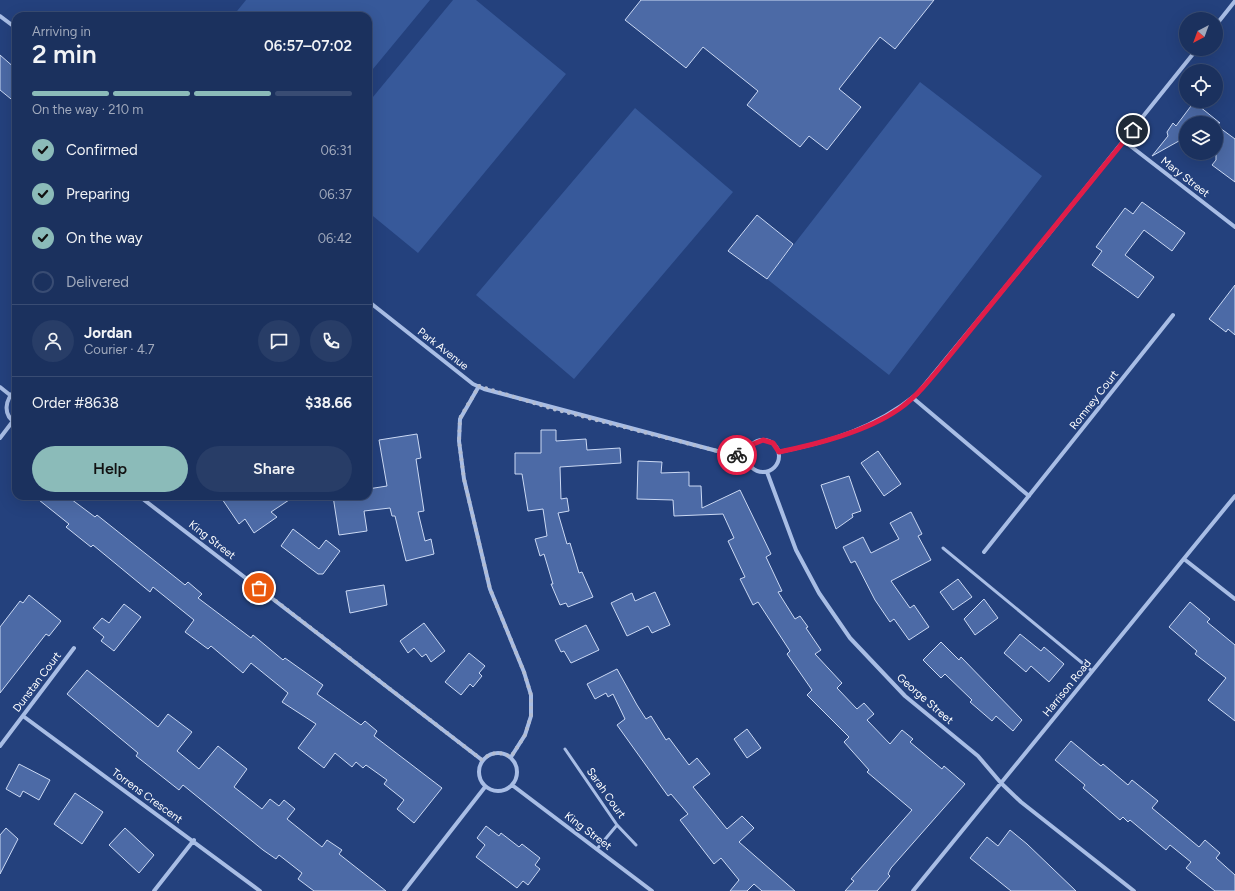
<!DOCTYPE html>
<html lang="en">
<head>
<meta charset="utf-8">
<style>
  :root { --surface:#1b315e; --page:#283d67; --text:#f1f3f6; --muted:#a0a9bc; --line:#394c73; --accent:#8bbbb9 }
  body { margin:0; font-family:Figtree,sans-serif; background:var(--page); color:var(--text); height:100vh; display:flex; flex-direction:column; font-size:15px; white-space:nowrap }
  * { box-sizing:border-box; margin:0 }
  p { font-size:13px; color:var(--muted) }
  .icon { flex:none; width:22px; height:22px; fill:none; stroke:currentColor; stroke-width:2; stroke-linecap:round; stroke-linejoin:round }
  .map { position:relative; flex:1; overflow:hidden }
  .drawer { position:absolute; left:12px; top:12px; width:360px; height:488px; display:flex; flex-direction:column; background:var(--surface); border-radius:12px; box-shadow:0 4px 16px #0002,0 0 0 1px var(--line) }
  .drawer>* { flex:none }
  .needle { width:26px; rotate:221deg }
  .buttons { position:absolute; left:1179px; top:12px; display:grid; gap:8px }
  .buttons a { display:grid; place-items:center; width:44px; height:44px; border-radius:50%; background:var(--surface); box-shadow:0 4px 16px #0002,0 0 0 1px var(--line); font-size:20px }
  .pin { position:absolute; display:grid; place-items:center; width:34px; height:34px; color:#fff; margin:-17px; border:2px solid #fff; border-radius:50%; box-shadow:0 1px 4px #0007 }
  .courier { position:absolute; display:grid; place-items:center; width:40px; height:40px; margin:-20px; border:3px solid #e11d48; border-radius:50%; background:#fff; color:#222; box-shadow:0 1px 5px #0007 }
  .overview em { font-style:normal; font-weight:600 }
  .overview div { display:flex; flex-direction:column-reverse }
  .overview { display:flex; align-items:center; justify-content:space-between; height:68px; padding:0 20px }
  h1 { font-size:26px; font-weight:600; line-height:30px }
  .bar { display:grid; grid-template-columns:repeat(4,1fr); gap:6px 4px; align-content:center; height:48px; padding:0 20px }
  .bar i { height:5px; border-radius:3px; background:var(--line) }
  .bar .current { background:var(--accent) }
  .bar p { grid-column:span 4 }
  .line { display:flex; align-items:center; gap:10px; padding:0 20px; border-top:1px solid var(--line) }
  .line div { flex:1 }
  .round { display:grid; place-items:center; flex:none; width:42px; height:42px; border-radius:21px; background:var(--page) }
  ol { padding:0 20px; list-style:none }
  li { display:flex; align-items:center; gap:12px; height:44px }
  li p { margin-inline-start:auto }
  li .icon { padding:4px; border-radius:50%; background:var(--accent); color:#111; stroke-width:4 }
  li:last-child { color:var(--muted) }
  li i { width:22px; height:22px; border:2px solid var(--line); border-radius:50% }
  .cta { display:flex; gap:8px; margin-top:auto; padding:8px 20px }
  .cta a { flex:1; height:46px; border-radius:24px; background:var(--accent); color:#111; font-size:16px; font-weight:600; line-height:46px; text-align:center }
  .cta a+a { background:var(--page); color:var(--text) }
  .map>svg:first-child { display:block }
  .pitch { fill:#37599a }
  .building { fill:#4c6aa6; stroke:#cbd9f4 }
  .lines { fill:none; stroke-linecap:round; stroke-linejoin:round }
  .service { stroke:#a8bde5; stroke-width:3 }
  .minor { stroke:#a8bde5; stroke-width:4 }
  .done { stroke:#b2bcd2; stroke-width:4; stroke-dasharray:0 7.2 }
  .route { stroke:#e11d48; stroke-width:5 }
  .labels { text-anchor:middle; dominant-baseline:central; stroke-width:3.5; stroke-linejoin:round; paint-order:stroke }
  .street-label { font-size:11px; fill:#fff; stroke:#24417d }
</style>
</head>
<body>
<div class="map">
<svg width="1235" height="891" viewBox="0 0 1235 891">
  <rect width="100%" height="100%" fill="#24417d"/>
  <path class="pitch" d="M246 0H430L368 75V16H233Z
    M453 0H476L566 74 418 253 368 212V103Z
    M920 82 1042 176 889 375 767 279Z
    M635 108 733 192 574 379 476 295Z"/>
  <path class="building" d="M641 0H934L895 49 880 37 839 89 861 107 827 150 809 136 800 147 747 105 758 91 703 47 686 68 625 20Z
    M0 55 16 69V103L0 90Z
    M1194 102 1220 123H1186V137L1152 156 1168 136 1167 132 1173 123 1176 126Z
    M1216 125 1235 139V182L1212 165 1216 160Z
    M1142 202 1185 233 1172 251 1144 230 1125 255 1154 277 1138 298 1092 265 1102 251 1096 247 1125 208 1133 214Z
    M757 215 793 244 767 279 728 251Z
    M1235 285V335L1228 329 1226 332 1209 319Z
    M541 430H556V441L586 439 587 450 620 448 621 463 560 467 561 499 567 498 569 511 558 513 567 544 570 543 579 573 582 572 593 597 568 607 566 603 560 605 551 584H553L544 554 540 556 535 539 547 536 543 509 528 511 522 474H515V453H541Z
    M417 434 421 458 416 459 424 511 418 512 425 541 431 539 434 554 406 561 395 516H392L390 508 364 511 367 531 339 535 333 496H368V489L387 486 379 440Z
    M878 451 901 484 884 496 861 463Z
    M638 461 662 462 661 473 689 472V486H701L702 508 740 490 771 554 766 557 782 591 778 592 795 619 800 616 808 627 806 628 821 650 815 654 842 683 837 688 857 709 864 703 874 714 867 720 890 744 902 730 913 739 910 742 942 769 944 766 965 784 891 868 888 874 890 876 877 891H845L854 881 851 879 912 810 867 772 869 770 844 742 849 737 807 695 812 690 787 654 790 651 758 602 753 605 740 579 745 577 728 541 734 538 723 514 674 516 673 500 637 499Z
    M849 476 861 511 852 514 853 517 836 529 821 485Z
    M34 496H67L95 517 97 515 185 585 188 582 202 594 198 598 251 638 253 635 283 660 285 658 323 685 317 694 361 725 365 721 377 731 374 736 442 788 414 823 397 809 404 800 384 784 387 780 366 765 363 768 356 762 352 767 335 753 324 768 298 748 316 724 282 702 288 693 251 663 243 673 211 646 208 649 185 632 194 620 153 587 150 592 93 545 91 547 66 527 69 524Z
    M220 496H295L271 512 277 517 254 533 245 519 239 524Z
    M911 512 922 534 918 536 931 560 891 581 910 608 914 605 929 627 909 640 894 619 890 622 875 600 855 561 851 563 843 547 863 537 871 553 899 539 890 523Z
    M293 529 319 549 326 540 340 551 323 574H318L281 546Z
    M958 579 972 597 953 610 940 592Z
    M384 585 387 605 350 613 346 591Z
    M655 592 670 625 652 633 648 626 627 636 611 603 632 593 635 601Z
    M29 595 61 621 49 636 46 634 0 693V627L20 601 23 603Z
    M984 599 998 618 975 635 964 619Z
    M1190 602 1210 619 1207 622 1235 645V721L1208 700 1226 678 1195 654 1197 651 1169 627Z
    M124 604 141 617 114 651 101 641 104 637 93 628 102 618 109 623Z
    M424 623 445 651 431 662 426 654 422 657 414 648 408 653 400 641Z
    M586 625 599 650 571 663 564 651 561 652 555 640Z
    M1020 634 1041 651 1044 647 1064 664 1049 682 1031 666 1026 672 1004 653Z
    M941 642 959 660 961 657 1022 720 1013 731 996 716 992 721 970 702 972 700 945 674 941 678 923 660Z
    M469 653 485 666 479 673 482 676 473 687 470 684 461 695 445 682Z
    M617 669 637 705 646 719 651 716 666 740 669 738 689 765 697 758 710 774 693 787 727 829 742 816 754 828 739 842 795 891H762L754 884 747 891H730L739 880 721 858 714 864 680 820 688 814 671 794 668 796 617 725 625 719 613 694 608 697 606 693 595 699 587 684Z
    M87 670 158 727 168 714 192 732 177 751 199 769 218 746 247 769 234 787 262 809 270 799 279 806 284 800 295 809 287 819 322 847 327 840 342 850 339 854 386 891H314L298 879 302 873 279 855 276 859 263 850 183 785 179 790 136 756 138 753 67 694Z
    M747 729 761 748 747 758 734 739Z
    M1071 741 1101 766 1103 764 1128 785 1132 780 1158 801 1152 808 1199 847 1205 840 1220 853 1216 858 1235 875V891H1215L1186 868 1191 862 1170 845 1166 850 1130 820 1128 822 1123 817 1120 820 1083 788 1085 785 1055 760Z
    M19 764 50 780 39 800 23 791 20 797 6 789Z
    M75 793 103 812 82 844 54 824Z
    M486 826 499 836 501 833 519 847 522 844 540 858 535 865 540 869 528 885 523 881 517 888 476 857 485 845 477 838Z
    M6 828 18 839 0 874V835Z
    M125 828 154 855 139 873 109 845Z
    M1010 830 1027 844 1076 891H1011L970 858 987 837 998 846Z"/>
  <g class="lines">
    <path class="service" d="M943 548 1092 671
      M565 749 617 825 636 845
      M597 849 617 825"/>
    <path class="minor" d="M0 16 16 28
      M1216 25 1235 1
      M1124 141 1235 227
      M368 301 473 384 484 389 721 452 747 456
      M479 386 460 419 459 441 464 479 490 589 524 672 531 695V716L525 735 511 757
      M0 387 10 395
      M16 390C5 399 2 415 16 423
      M913 398 1029 496
      M0 438 13 421
      M747 456a16 16 0 1 1 32 0a16 16 0 1 1-32 0Z
      M779 452C830 442 875 428 917 394L1040 245 1197 49
      M767 472 796 550 819 593 850 638 905 696 978 756 1001 783 1021 802 1134 891
      M139 496 482 760
      M984 552 1173 315
      M1184 559 1235 599
      M23 716 260 891
      M0 746 74 648
      M479 772a19 19 0 1 1 38 0a19 19 0 1 1-38 0Z
      M512 785 652 891
      M154 891 194 840
      M404 891 485 787
      M913 891 1235 496"/>
  </g>
  <g class="lines">
    <path class="done" d="M259 588 482 760C491 752 500 751 511 757L525 735 531 716V695L524 672 490 589 464 479 459 441 460 418 479 386 553 409 721 452 737 455"/>
    <path class="route" d="M737 455 747 456 751 445 763 440 773 443 779 452C817 444 866 432 899 409 916 397 929 381 942 365L1133 130"/>
  </g>
  <g class="labels">
    <g class="street-label">
      <text transform="translate(1185 177) rotate(38)">Mary Street</text>
      <text transform="translate(443 349) rotate(38)">Park Avenue</text>
      <text transform="translate(1094 400) rotate(-52)">Romney Court</text>
      <text transform="translate(212 540) rotate(38)">King Street</text>
      <text transform="translate(37 682) rotate(-53)">Dunstan Court</text>
      <text transform="translate(1067 688) rotate(-51)">Harrison Road</text>
      <text transform="translate(925 699) rotate(41)">George Street</text>
      <text transform="translate(606 793) rotate(55)">Sarah Court</text>
      <text transform="translate(147 796) rotate(36)">Torrens Crescent</text>
      <text transform="translate(588 831) rotate(37)">King Street</text>
    </g>
  </g>
</svg>
<div class="buttons">
<a><svg class="needle" viewBox="-14 -14 28 28"><path d="M0-13l5 13h-10z" fill="#e53935"/><path d="M0 13l5-13h-10z" fill="#a0a9bc"/></svg></a>
<a><svg class="icon" aria-label="locate" viewBox="0 0 24 24"><circle cx="12" cy="12" r="6"/><path d="M12 2v4M12 18v4M2 12h4M18 12h4"/></svg></a>
<a><svg class="icon" aria-label="layers" viewBox="0 0 24 24"><path d="M12 4l9 5-9 5-9-5zM3 14l9 5 9-5"/></svg></a>
</div>
<div class="pin" style="left:259px;top:588px;background:#ea580c"><svg class="icon" aria-label="bag" viewBox="0 0 24 24"><path d="M5 8h14l-1 12H6zM9 8a3 3 0 0 1 6 0"/></svg></div>
<div class="pin" style="left:1133px;top:130px;background:#1f2937"><svg class="icon" aria-label="home" viewBox="0 0 24 24"><path d="M3 11l9-7 9 7M6 9v11h12V9"/></svg></div>
<div class="courier" style="left:737px;top:455px"><svg class="icon" aria-label="bike" viewBox="0 0 24 24"><circle cx="6" cy="16" r="4"/><circle cx="18" cy="16" r="4"/><path d="M6 16l4-8h5l3 8M10 8l3 8H6M13 5h3"/></svg></div>
<section class="drawer">
<div class="overview"><div><h1>2 min</h1><p>Arriving in</p></div><em>06:57–07:02</em></div>
<div class="bar"><i class="current"></i><i class="current"></i><i class="current"></i><i></i><p>On the way · 210 m</p></div>
<ol>
<li><svg class="icon" aria-label="check" viewBox="0 0 24 24"><path d="M5 12l5 5 9-10"/></svg>Confirmed<p>06:31</p></li>
<li><svg class="icon" aria-label="check" viewBox="0 0 24 24"><path d="M5 12l5 5 9-10"/></svg>Preparing<p>06:37</p></li>
<li><svg class="icon" aria-label="check" viewBox="0 0 24 24"><path d="M5 12l5 5 9-10"/></svg>On the way<p>06:42</p></li>
<li><i></i>Delivered</li>
</ol>
<div class="line" style="height:72px"><a class="round"><svg class="icon" aria-label="person" viewBox="0 0 24 24"><circle cx="12" cy="8" r="4"/><path d="M4 21q1-7 8-7t8 7"/></svg></a><div><b>Jordan</b><p>Courier · 4.7</p></div><a class="round"><svg class="icon" aria-label="chat" viewBox="0 0 24 24"><path d="M4 5h16v11H9l-5 4z"/></svg></a><a class="round"><svg class="icon" aria-label="phone" viewBox="0 0 24 24"><path d="M5 4h4l2 5-3 2q2 4 5 5l2-3 5 2v4C11 20 4 13 5 4z"/></svg></a></div>
<div class="line" style="height:52px"><div>Order #8638</div><b>$38.66</b></div>
<div class="cta"><a>Help</a><a>Share</a></div>
</section>
</div>
</body>
</html>
